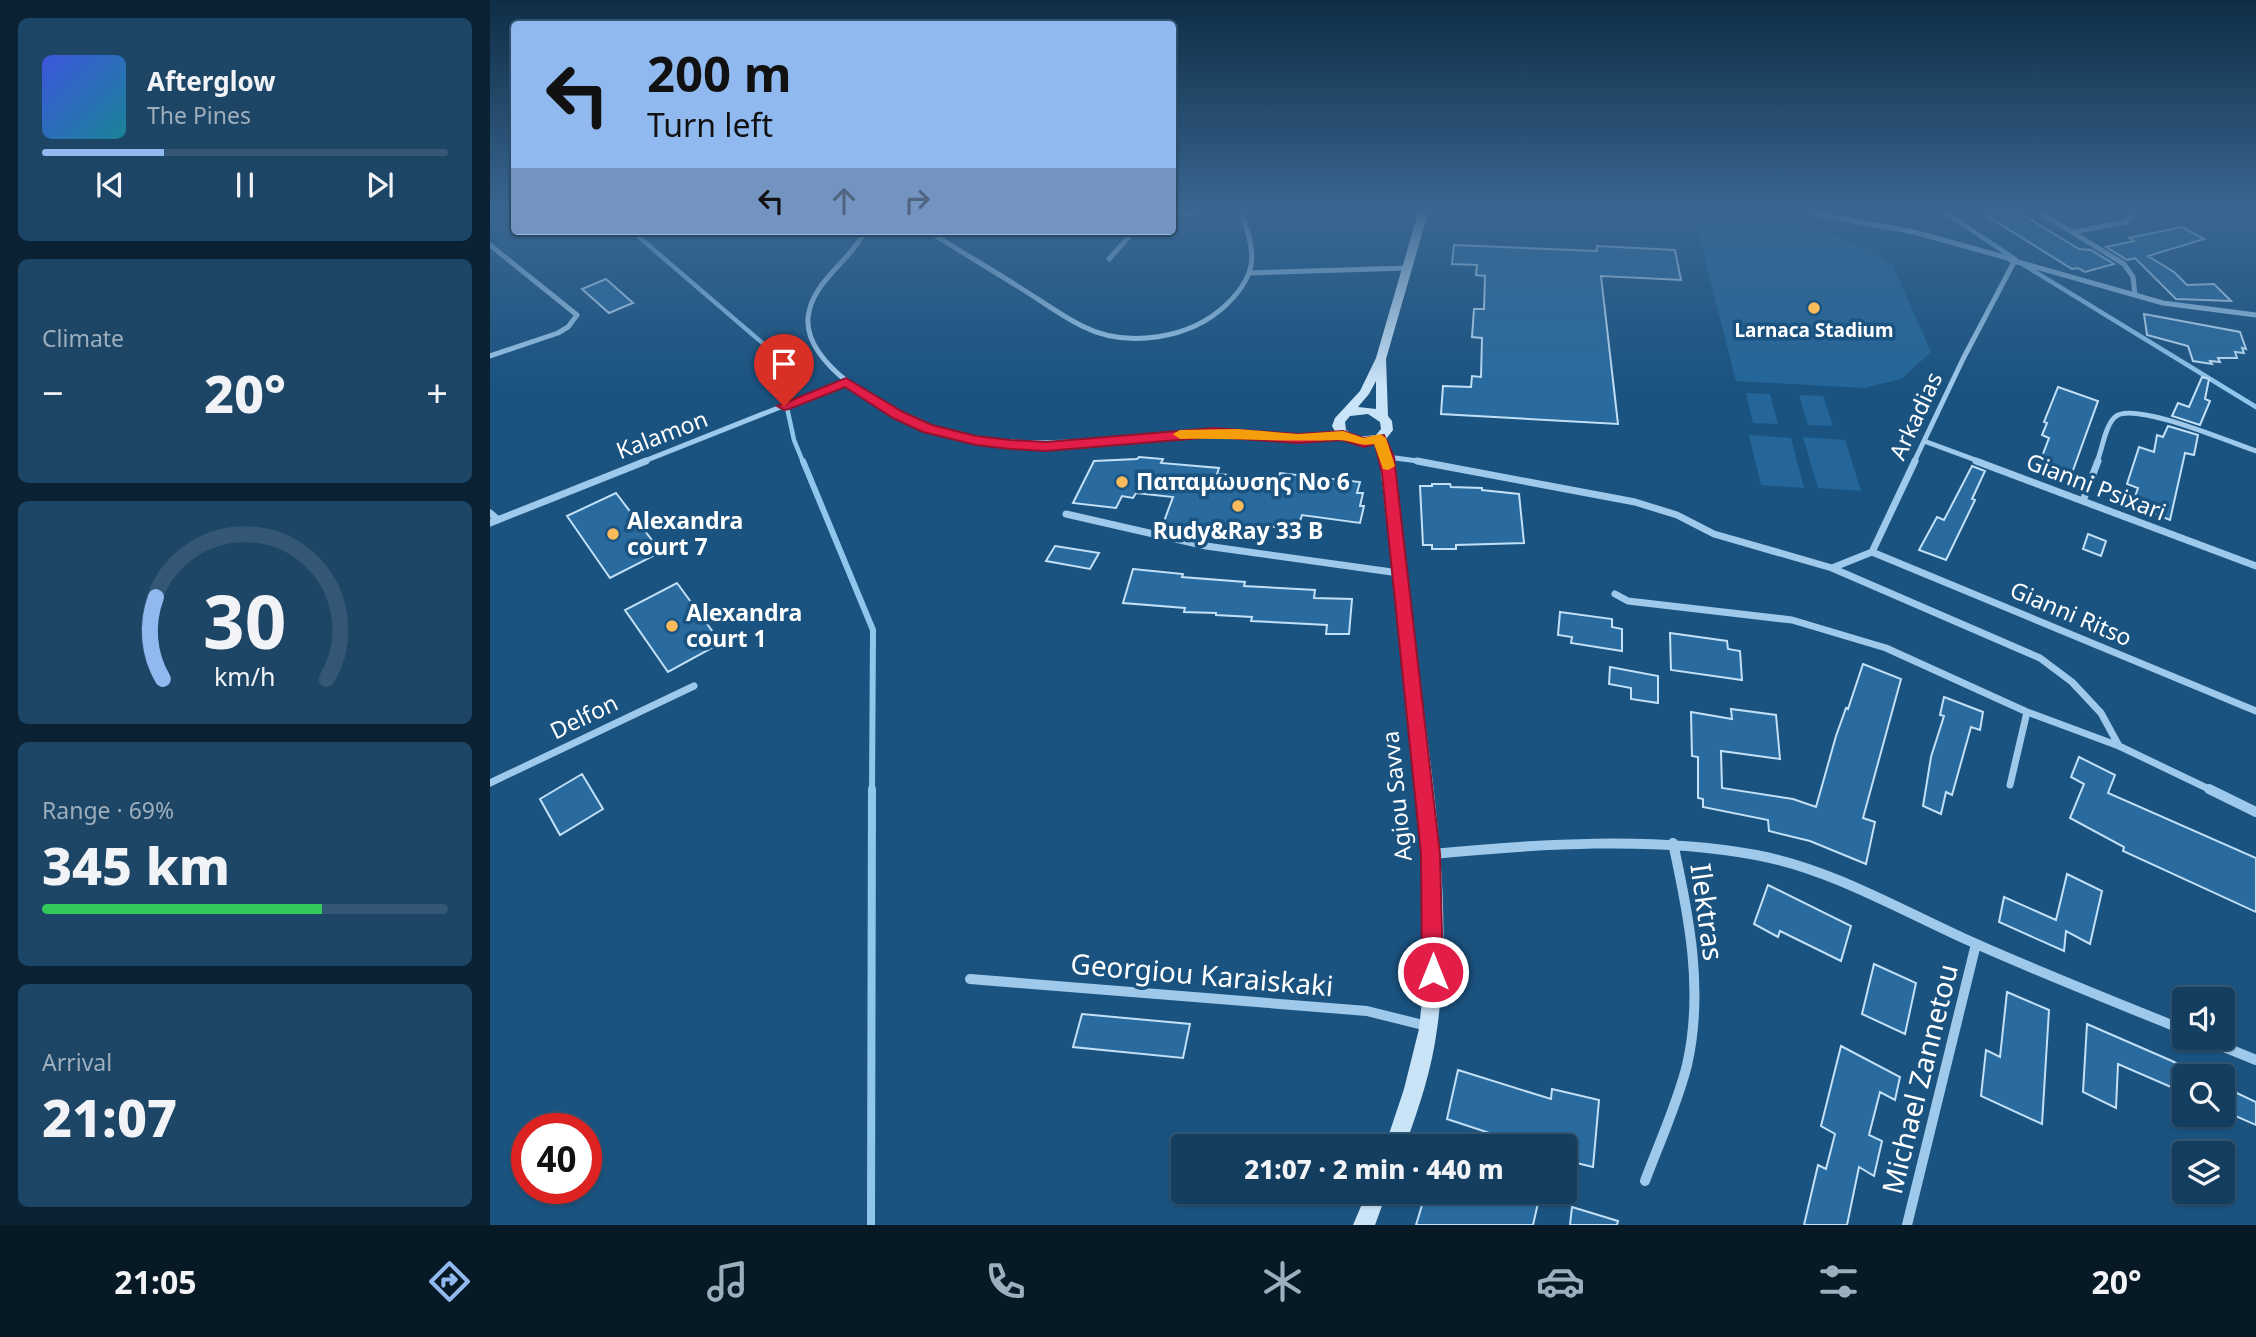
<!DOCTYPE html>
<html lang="en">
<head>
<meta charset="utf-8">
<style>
	:root { --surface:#143e60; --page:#1d4566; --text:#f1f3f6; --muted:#9daebd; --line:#335775; --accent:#90b9f0 }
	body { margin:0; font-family:"Noto Sans",sans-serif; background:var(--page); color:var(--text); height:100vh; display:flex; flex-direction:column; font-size:26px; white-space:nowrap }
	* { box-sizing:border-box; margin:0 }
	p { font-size:23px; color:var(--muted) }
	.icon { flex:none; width:38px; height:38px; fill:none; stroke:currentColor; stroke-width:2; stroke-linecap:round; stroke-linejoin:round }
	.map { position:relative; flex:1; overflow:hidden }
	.drawer { display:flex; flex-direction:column; gap:18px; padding:18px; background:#0b2235; width:490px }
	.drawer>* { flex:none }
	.guide { position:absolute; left:21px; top:21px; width:665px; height:214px; border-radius:7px; box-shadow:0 2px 5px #0004,0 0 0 2px var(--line); background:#90b9f0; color:#111; overflow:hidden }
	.tools { position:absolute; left:1682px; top:987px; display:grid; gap:14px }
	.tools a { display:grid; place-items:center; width:63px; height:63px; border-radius:7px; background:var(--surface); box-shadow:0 2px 5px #0004,0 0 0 2px var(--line); font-size:35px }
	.speed { position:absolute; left:21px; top:1113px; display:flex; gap:14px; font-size:35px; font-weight:700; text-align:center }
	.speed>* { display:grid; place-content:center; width:91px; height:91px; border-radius:50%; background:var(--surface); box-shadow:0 2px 5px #0004,0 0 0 2px var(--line); line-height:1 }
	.speed .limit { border:10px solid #d22; background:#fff; color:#111 }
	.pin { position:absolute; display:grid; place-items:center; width:60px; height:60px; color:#fff; margin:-72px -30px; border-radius:50% 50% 50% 0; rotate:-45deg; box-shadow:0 0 7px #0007 }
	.pin .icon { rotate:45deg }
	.me { position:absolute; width:77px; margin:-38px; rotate:0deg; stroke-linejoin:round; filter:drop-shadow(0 0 5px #0008) }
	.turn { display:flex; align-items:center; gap:24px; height:147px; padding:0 21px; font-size:32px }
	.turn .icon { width:91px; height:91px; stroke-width:2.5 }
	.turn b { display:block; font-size:49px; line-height:60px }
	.lanes { display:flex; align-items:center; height:66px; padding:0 21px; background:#0003; justify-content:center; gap:35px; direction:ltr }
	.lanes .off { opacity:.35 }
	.big { font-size:52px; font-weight:800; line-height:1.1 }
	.drawer .tile { flex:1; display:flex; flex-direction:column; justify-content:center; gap:10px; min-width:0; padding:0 24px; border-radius:10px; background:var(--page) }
	.drawer .dial { align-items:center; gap:0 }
	.dial svg { height:182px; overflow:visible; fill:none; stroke:var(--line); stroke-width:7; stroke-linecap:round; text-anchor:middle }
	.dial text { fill:var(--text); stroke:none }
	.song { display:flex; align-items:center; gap:21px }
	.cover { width:84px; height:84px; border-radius:10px; background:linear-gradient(135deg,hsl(230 70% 55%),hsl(190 70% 35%)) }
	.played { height:7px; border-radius:4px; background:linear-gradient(90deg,var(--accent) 30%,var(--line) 30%) }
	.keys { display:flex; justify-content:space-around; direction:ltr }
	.heat { display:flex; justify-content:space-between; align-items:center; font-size:38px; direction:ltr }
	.charge { height:10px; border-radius:5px; background:linear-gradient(90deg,#34c759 69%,var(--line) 0) }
	.trip { position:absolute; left:681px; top:1134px; width:406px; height:70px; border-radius:7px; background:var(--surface); box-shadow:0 2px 5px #0004,0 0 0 2px var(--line); font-weight:800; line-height:70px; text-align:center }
	.tabs { display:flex; height:112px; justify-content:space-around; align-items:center; background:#081926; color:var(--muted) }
	.tabs .icon { width:49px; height:49px }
	.tabs .selected { color:var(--accent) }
	.tabs b { font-size:32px; color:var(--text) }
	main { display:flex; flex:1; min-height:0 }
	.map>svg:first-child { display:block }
	.green { fill:#246699 }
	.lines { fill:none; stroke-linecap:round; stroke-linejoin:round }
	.stream-far2 { stroke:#91c6ec; stroke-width:4.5 }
	.stream-far1 { stroke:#91c6ec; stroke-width:6 }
	.stream { stroke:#91c6ec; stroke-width:8 }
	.building { fill:#296b9e; stroke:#c2e0f7; stroke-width:2 }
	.street-far2 { stroke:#9ec9ea; stroke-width:5 }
	.street-far1 { stroke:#9ec9ea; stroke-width:7 }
	.street { stroke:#9ec9ea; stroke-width:10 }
	.secondary { fill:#c9e3f7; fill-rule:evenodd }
	.street-bridge { stroke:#9ec9ea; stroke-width:5 }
	.route { fill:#e11d48; stroke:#92132f; stroke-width:2 }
	.slow { fill:#f59e0b }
	.poi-dot { fill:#fcbb5a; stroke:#1b5380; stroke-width:2.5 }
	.labels { text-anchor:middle; stroke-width:7; stroke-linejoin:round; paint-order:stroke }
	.far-poi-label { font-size:19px; font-weight:bold; fill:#fff; stroke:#1b5380 }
	.street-label { font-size:23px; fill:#fff; stroke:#1b5380 }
	.poi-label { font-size:23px; font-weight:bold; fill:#fff; stroke:#1b5380; text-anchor:start }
	.near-street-label { font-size:28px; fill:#fff; stroke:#1b5380 }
</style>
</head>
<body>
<main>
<section class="drawer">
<div class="tile">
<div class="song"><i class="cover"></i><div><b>Afterglow</b><p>The Pines</p></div></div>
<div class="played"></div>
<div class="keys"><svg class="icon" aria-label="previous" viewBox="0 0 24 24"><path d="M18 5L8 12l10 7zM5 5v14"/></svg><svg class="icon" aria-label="pause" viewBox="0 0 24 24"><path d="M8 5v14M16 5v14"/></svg><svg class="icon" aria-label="next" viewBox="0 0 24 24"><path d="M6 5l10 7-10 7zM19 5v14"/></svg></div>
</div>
<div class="tile"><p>Climate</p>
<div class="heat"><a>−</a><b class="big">20°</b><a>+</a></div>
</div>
<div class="tile dial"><svg viewBox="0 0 100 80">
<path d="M14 69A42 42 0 1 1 86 69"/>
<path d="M14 69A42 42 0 0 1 11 33" stroke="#90b9f0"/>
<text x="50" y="56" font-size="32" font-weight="700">30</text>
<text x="50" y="72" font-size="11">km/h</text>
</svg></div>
<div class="tile"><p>Range · 69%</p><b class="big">345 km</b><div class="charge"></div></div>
<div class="tile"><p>Arrival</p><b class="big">21:07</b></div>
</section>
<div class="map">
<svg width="1766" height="1225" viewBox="0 0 1766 1225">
	<rect width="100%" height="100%" fill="#1b5380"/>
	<path class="green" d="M1206,225l87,1 40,6 41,15 28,17 39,88 -30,27 -37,9 -128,-7z
		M1256,393l24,1 8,30 -25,-1z
		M1309,395l24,1 10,30 -25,-1z
		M1259,435l42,3 13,50 -43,-3z
		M1313,437l42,3 16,51 -43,-3z"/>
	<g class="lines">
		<path class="stream-far2" d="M1456,213l69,46
			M142,231l142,122 6,20
			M1534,265l232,142
			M291,380l13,60 9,22"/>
		<path class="stream-far1" d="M313,461l70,169 -1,161"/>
		<path class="stream" d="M381,1225l1,-436"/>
	</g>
	<path class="building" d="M1492,213h38l59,36 12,1 23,14 -29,8 -7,-4 -6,1z
		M1692,227l22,12 -56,17 26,16 13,13 27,-1 17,17 -55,-2 -41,-41 -8,2 -21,-13 28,-6 -5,-3z
		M964,245l143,6v-5l78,4 6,30 -80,-4 17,148 -177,-10 2,-28 28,1 1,-11 9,1 1,-39 -10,-1 2,-28h10l1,-33 -9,-1 1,-10 -25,-1z
		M116,279l27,24 -24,10 -27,-24z
		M1654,314l96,18 6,17 -4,-1 2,5 -9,-1 2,6h-19l2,4 -10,-1 2,3 -19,-3 -5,-15 -41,-11z
		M1712,377l7,2 -4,20 5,2 -10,24 -28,-9 6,-13 11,4z
		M1568,387l40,14 -26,72 -32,-11 9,-24 -7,-3 5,-12 -3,-1z
		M1678,426l30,9 -4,20 -9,-2 -15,67 -38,-15 6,-17 -11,-4 12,-37 15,5 3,-17 6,2z
		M649,457l24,2 -2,4 58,5 -2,6 61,5 2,-6 80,9 -3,11h6l-3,13h4l-4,17 -58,-8 -5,15 -44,-6 -3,14 -40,-3 2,-7 -49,-4 10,-27 -37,-4 -3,5 -11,-2 -6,12 -43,-5 21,-42 43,-2z
		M1482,466l13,5 -13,28 3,1 -29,60 -27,-10 18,-33 7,3z
		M942,484h18l1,3 31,1v2l37,4 5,49 -68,2v4h-24v-4h-9l-3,-59h12z
		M126,493l45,59 -51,26 -43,-62z
		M1598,534l18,7 -5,15 -18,-7z
		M565,546l44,7 -9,16 -44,-8z
		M643,569l50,5 -1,3 63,5 -1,4 71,4 -1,8 38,1 -3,35h-23l1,-9 -76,-4 1,-4 -36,-2v-2l-32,-1 1,-4 -62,-5z
		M187,583l44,60 -53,29 -43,-62z
		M1070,612l52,7v8l10,2v22l-51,-8 1,-6 -14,-2z
		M1180,633l57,8 1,8 12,2 2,29 -71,-10z
		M1373,664l38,15 -38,139 12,4 -9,42 -56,-23 -41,-10 -1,-11 -65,-13v-8l-5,-1v-41l-6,-1 -1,-44 41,7 -1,-10 45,6 4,44 -59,-8 1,37 71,11 23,8 20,-71 10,-28 2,1z
		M1120,667l48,9v27l-27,-4v-11l-22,-4z
		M1454,697l39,15 -3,18 -9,-3 -19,68 -6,-3 -5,22 -18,-8 8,-49 13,-41 -4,-1z
		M1589,757l36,18 -7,18 148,65v54l-133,-61 1,-4 -54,-29 14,-34 -13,-7z
		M92,774l21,35 -43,26 -20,-36z
		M1577,874l35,17 -12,53 -24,-13 -2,20 -65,-29 5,-25 52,23z
		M1278,885l83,41 -10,35 -61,-30 -2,6 -24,-13z
		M1384,964l42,19 -11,51 -43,-20z
		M1517,992l42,18 -7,114 -61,-28 5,-46 14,7z
		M592,1014l108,10 -7,34 -110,-11z
		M1597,1024l85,37 30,15h-30l-1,11 -53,-23 -2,44 -33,-16z
		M1351,1046l59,31 -5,23 -15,-8 -11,43 13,6 -8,35 -15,-9 -12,58h-43l14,-60 8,4 9,-35 -14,-8z
		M968,1070l93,29 1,-10 47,11 -6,67 -29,-7v-14h-35l-82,-27z
		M1732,1086l34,16v23l-34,-15z
		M936,1192h86l26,11 -5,22h-117z
		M1082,1207l46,14 -1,4h-47z"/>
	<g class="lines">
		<path class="street-far2" d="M1321,213l103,19 101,28
			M1551,213l83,51 9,13 2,18
			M682,214l25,-1
			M375,231c-15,31 -54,51 -57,87 -2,26 22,50 41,65 117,89 229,53 362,50 44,-1 88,6 132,3
			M438,231c30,19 61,37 91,56 21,13 41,28 63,39 45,23 109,13 145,-22 32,-31 29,-53 14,-91
			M1583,232l53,-10 6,-9
			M0,245l87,70 -9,12 -10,6 -68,23
			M619,259l25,-28
			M1542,266l131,37 93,12
			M759,273l158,-5
			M1434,441l57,21
			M897,457l39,5
			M152,462l204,-81
			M1424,462l49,-103 52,-99
			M1607,462c5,-12 8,-36 18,-45 17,-17 117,26 141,34"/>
		<path class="street-far1" d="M927,461l218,41 42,13 37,19 118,34 208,90 32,24 29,31 18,33
			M1486,461l280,105
			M1593,501l15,-40
			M0,513l8,7
			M576,514l140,32 193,27
			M0,523l156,-62
			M1382,552l384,159
			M1342,568l40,-16 43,-91
			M1125,594l13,7 164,19 94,28 141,64 92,34 94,45
			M0,783l204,-97
			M1520,785l17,-73"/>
		<path class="street" d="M1719,789l47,23
			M943,854c103,-10 222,-18 323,1 72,13 141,53 207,83 73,33 147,62 221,92
			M480,979l397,32 60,15
			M1712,1038l54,22
			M1155,1181c14,-38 32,-76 42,-116 17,-74 2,-149 -14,-222
			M1417,1225l69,-281"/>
		<path class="secondary" d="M928,213h10l-42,146 2,57 4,5 1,9 -7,9 11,48c9,70 16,140 25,210 14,109 31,222 15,332 -5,40 -18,79 -32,117h-20l19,-57 15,-60 5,-48 2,-51 -1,-51 -9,-106 -37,-316 -3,-14c-19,4 -35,1 -44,-17l3,-8 25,-27 16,-33zM886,381v28l-18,-2 11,-13zM878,414l12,8 1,7 -5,6 -20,2 -10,-7 -1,-8 5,-6z
			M877,1192h20l-12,33h-22z"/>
		<path class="street-bridge" d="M1520,260l22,6"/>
	</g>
	<linearGradient id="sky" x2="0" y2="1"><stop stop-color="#0f2e46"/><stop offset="0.55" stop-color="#396691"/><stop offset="1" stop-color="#396691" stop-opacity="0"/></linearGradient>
	<rect width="1766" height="385" fill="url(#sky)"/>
	<path class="route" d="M356,378l57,34 29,13 44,11 34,4 36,2 168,-14 84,6 45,-3 21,7 20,-3 10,22 2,17 44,380 3,118 -3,7 -7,3 -7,-3 -4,-7 -1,-118 -39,-380 -7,-30 -11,3 -22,-7 -44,3 -84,-6 -168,14 -36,-2 -34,-4 -53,-13 -30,-14 -48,-31 -56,22 -5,1 -7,-4z"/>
	<path class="slow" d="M748,429l60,5 45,-3 21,7 16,-4 6,4 9,28 -7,4 -5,-1 -9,-25c-14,3 -23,-4 -36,-4 -53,2 -105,-2 -158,-1l-7,-5 7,-4z"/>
	<g class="poi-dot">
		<circle cx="1324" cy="308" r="7"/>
		<circle cx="632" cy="482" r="7"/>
		<circle cx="748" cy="506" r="7"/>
		<circle cx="123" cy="534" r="7"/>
		<circle cx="182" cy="626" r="7"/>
	</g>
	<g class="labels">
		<g class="far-poi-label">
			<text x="1324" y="337">Larnaca Stadium</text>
		</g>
		<g class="street-label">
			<text transform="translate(1426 416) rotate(-65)" y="8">Arkadias</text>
			<text transform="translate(172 435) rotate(-21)" y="8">Kalamon</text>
			<text transform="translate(1606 487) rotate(21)" y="8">Gianni Psixari</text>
			<text transform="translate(1581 614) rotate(23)" y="8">Gianni Ritso</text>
			<text transform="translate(94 717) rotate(-26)" y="8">Delfon</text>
			<text transform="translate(907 796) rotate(-96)" y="8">Agiou Savva</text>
		</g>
		<g class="poi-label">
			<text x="646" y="490">Παπαμωυσης No 6</text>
			<text x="137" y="529">Alexandra<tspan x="137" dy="26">court 7</tspan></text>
			<text x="748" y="539" text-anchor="middle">Rudy&amp;Ray 33 B</text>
			<text x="196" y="621">Alexandra<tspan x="196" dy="26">court 1</tspan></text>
		</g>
		<g class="near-street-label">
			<text transform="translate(1217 912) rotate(82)" y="10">Ilektras</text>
			<text transform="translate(712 975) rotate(5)" y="10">Georgiou Karaiskaki</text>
			<text transform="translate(1430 1079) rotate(-76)" y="10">Michael Zannetou</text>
		</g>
	</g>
</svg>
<div class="tools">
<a><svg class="icon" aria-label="sound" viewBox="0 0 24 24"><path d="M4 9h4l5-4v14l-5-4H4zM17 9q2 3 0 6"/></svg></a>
<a><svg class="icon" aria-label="search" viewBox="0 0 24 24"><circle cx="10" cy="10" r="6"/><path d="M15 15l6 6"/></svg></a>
<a><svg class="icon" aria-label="layers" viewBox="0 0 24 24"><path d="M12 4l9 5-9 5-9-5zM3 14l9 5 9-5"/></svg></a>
</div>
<div class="speed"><div class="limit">40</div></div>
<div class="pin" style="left:294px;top:406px;background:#d93025"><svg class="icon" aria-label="arrive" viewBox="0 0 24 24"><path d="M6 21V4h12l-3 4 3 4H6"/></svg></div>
<svg class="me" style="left:943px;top:972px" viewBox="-20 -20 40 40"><circle r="17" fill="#e11d48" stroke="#fff" stroke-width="3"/><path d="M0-11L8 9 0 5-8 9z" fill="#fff"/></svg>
<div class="trip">21:07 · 2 min · 440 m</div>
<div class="guide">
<div class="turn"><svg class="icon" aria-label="left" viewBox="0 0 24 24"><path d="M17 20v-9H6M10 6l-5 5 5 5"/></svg><div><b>200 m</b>Turn left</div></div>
<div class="lanes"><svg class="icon" aria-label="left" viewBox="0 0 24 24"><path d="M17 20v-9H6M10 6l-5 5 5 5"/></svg><svg class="icon off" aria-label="ahead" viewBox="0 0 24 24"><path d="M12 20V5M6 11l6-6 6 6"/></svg><svg class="icon off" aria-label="right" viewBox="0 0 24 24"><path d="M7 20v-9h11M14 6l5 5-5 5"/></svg></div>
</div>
</div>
</main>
<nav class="tabs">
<b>21:05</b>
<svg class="icon selected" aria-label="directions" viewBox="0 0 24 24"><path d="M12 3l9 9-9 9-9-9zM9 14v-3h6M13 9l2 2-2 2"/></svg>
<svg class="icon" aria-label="music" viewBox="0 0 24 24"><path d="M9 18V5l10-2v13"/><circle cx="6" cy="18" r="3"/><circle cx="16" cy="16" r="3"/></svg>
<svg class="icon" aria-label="phone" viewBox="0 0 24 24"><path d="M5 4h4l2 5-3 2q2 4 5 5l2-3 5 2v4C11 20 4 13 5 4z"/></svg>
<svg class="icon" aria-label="climate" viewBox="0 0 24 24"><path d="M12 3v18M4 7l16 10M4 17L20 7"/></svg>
<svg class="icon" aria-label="car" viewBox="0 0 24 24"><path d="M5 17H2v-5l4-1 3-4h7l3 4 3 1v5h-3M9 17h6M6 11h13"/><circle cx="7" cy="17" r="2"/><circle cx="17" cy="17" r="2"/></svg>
<svg class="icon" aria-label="filters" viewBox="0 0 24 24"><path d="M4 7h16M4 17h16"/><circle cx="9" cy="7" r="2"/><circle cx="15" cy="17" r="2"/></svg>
<b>20°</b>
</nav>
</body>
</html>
